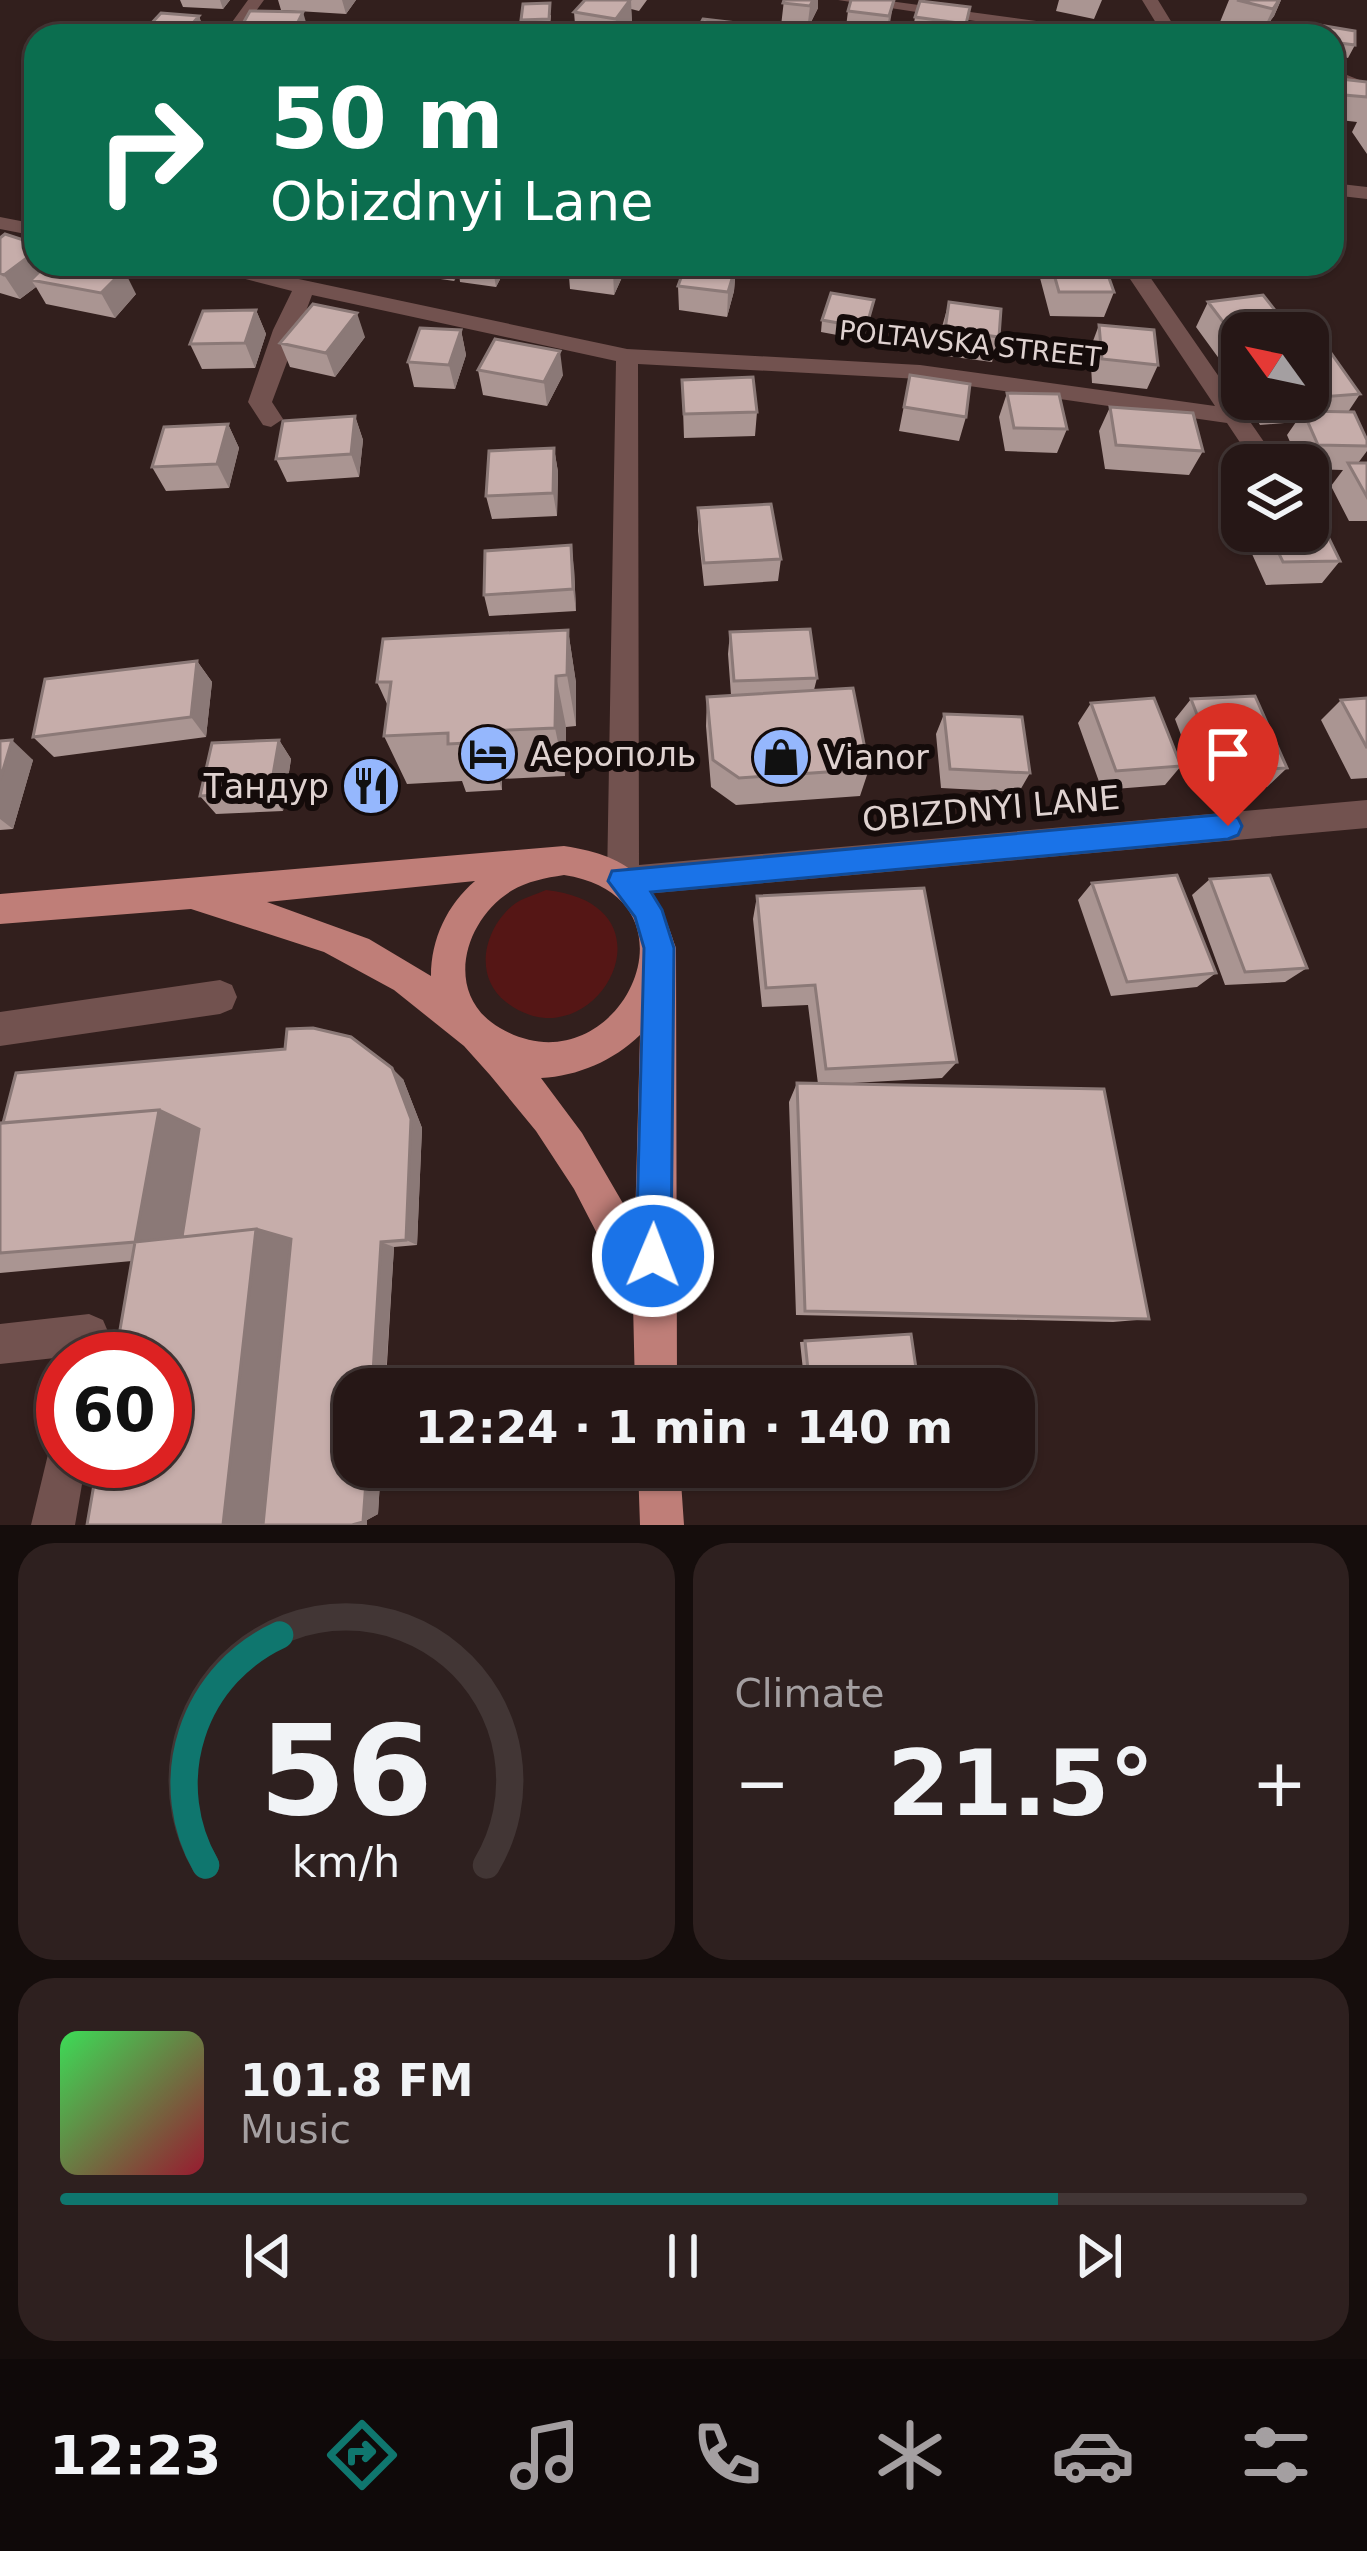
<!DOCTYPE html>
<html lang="en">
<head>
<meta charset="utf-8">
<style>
	:root { --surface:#261716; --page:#2e201f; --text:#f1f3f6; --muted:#a49fa1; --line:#423635; --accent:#0f766e }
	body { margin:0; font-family:"DejaVu Sans",sans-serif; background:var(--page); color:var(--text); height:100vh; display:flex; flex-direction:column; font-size:45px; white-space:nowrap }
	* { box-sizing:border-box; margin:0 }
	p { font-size:39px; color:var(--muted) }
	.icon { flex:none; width:66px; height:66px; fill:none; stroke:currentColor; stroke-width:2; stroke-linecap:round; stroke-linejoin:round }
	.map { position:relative; height:1525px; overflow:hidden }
	.sheet { display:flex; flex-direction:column; gap:18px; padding:18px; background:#150d0c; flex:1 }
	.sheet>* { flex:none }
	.guide { position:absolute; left:24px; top:24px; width:1320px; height:252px; border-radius:36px; box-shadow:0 3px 9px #0004,0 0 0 3px var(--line); background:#0b6e4f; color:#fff; overflow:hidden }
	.needle { width:78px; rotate:303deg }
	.tools { position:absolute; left:1221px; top:312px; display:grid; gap:24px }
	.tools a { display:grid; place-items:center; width:108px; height:108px; border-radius:24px; background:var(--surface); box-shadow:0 3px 9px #0004,0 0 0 3px var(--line); font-size:60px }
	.speed { position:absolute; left:36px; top:1332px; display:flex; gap:24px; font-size:60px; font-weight:700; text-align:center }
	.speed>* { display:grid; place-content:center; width:156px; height:156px; border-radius:50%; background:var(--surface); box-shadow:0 3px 9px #0004,0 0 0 3px var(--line); line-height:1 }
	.speed .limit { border:18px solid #d22; background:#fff; color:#111 }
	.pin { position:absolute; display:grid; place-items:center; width:102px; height:102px; color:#fff; margin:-123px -51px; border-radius:50% 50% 50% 0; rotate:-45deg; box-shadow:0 0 12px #0007 }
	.pin .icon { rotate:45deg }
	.me { position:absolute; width:132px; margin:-66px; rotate:1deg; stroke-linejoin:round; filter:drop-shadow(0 0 9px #0008) }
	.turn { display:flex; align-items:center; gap:42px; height:252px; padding:0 48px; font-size:54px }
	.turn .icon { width:156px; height:156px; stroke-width:2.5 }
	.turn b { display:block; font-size:84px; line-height:102px }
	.big { font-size:90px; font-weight:700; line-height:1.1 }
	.sheet .widget { flex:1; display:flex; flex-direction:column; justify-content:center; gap:18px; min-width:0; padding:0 42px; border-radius:36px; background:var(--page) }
	.sheet .dial { align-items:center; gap:0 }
	.dial svg { height:312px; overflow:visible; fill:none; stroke:var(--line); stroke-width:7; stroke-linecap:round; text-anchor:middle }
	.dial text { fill:var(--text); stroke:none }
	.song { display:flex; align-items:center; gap:36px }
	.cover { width:144px; height:144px; border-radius:18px; background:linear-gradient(135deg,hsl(130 70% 55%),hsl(350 70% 35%)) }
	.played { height:12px; border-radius:6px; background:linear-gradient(90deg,var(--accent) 80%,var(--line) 80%) }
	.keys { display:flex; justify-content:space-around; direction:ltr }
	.heat { display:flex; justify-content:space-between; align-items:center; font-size:66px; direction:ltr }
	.sheet .tiles { flex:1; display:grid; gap:18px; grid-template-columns:1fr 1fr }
	.widget:last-child { grid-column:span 2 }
	.trip { position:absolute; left:333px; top:1368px; width:702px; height:120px; border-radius:36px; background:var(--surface); box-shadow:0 3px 9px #0004,0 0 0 3px var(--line); font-weight:700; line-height:120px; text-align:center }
	.tabs { display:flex; height:192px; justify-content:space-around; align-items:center; background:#0f0909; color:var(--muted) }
	.tabs .icon { width:84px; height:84px }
	.tabs .current { color:var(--accent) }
	.tabs b { font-size:54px; color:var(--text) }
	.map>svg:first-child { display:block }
	.green { fill:#551615 }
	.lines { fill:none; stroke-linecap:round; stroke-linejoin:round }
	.minor { fill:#72524f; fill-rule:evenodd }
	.major { fill:#bf7e78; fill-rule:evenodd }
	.wall { fill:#aa9592 }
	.shaded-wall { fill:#8b7977 }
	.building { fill:#c6adaa; stroke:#8b7977; stroke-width:3 }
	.route { fill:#1a73e8; stroke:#114b97; stroke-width:3 }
	.labels { text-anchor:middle; stroke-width:12; stroke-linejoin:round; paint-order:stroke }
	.far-street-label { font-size:27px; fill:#dfd2d0; stroke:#140b0a }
	.poi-label { font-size:33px; fill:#dfd2d0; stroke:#140b0a; text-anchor:start }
	.street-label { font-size:33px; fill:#dfd2d0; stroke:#140b0a }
</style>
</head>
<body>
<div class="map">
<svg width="1367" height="1525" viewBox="0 0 1367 1525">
	<rect width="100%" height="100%" fill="#321f1d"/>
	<path class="green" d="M546,890c140,15 46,179 -40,112 -33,-26 -22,-72 6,-96 9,-8 23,-11 34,-16z"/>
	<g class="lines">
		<path class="minor" d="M248,0h16l-26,36h-16z
			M838,0h44l228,31 8,5h-45z
			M1142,0h16l22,36h-16z
			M1332,69l35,14v11l-35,-14z
			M1332,183l35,4v12l-35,-4z
			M0,217l36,7v12l-36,-7z
			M188,264h40l399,85 293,16 295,41 -95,-142h21l139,201h-25l-28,-42 -307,-44 -282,-15 1,501 728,-65v28l-744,68 -11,-5 -5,-10 9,-520 -304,-66 -40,107 11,17 -12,8 -8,-2 -15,-23 25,-72 19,-39z
			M220,980l12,5 5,12 -5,12 -12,5 -220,32v-34z
			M89,1314l14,6 6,14 -5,25 -40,-2 -64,7v-40z
			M63,1440v21h23l-11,64h-44l19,-79z"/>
		<path class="major" d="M564,846c71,11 91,36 112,102l1,441h-42l-2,-86 -59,-114 -38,-58 -46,-56 -26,-29 -70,-56 -70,-38 -133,-43 -191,15v-30zM564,875c149,23 52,221 -64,153 -57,-33 -37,-107 11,-137 17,-10 34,-13 53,-16zM475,881c-28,24 -44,58 -44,95l-62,-37 -102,-37zM640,1035l-5,189 -53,-91 -41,-55c37,-2 72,-17 99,-43z
			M638,1467h42l4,58h-44z"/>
	</g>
	<path class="wall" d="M180,0h50l-7,9 -40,-2z
		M278,0h78l-10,14 -65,-4z
		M585,0h62l-8,11 -8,-2 1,14 -10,13h-46l-2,-24z
		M784,0h34v8l-11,22 -26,-4z
		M894,0l-8,36 -41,-1 3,-24z
		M1059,0h43l-8,19 -38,-8z
		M1229,0h52l-7,16 -12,16 -42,-10z
		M970,7l-6,29h-52l3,-19z
		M551,15l-1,11h-28l-1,-6z
		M199,16l4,12 -7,8h-56l10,-5 -2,-4z
		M1313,24l42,21 -7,13 -16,-3v-19h-25z
		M1332,78l35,4v72l-15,-22 5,-10 -25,-3z
		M0,238l36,26 100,30 -21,24 -69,-14 -10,-17 -16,12 -20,-6z
		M392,264h116l-12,23 -36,-5 -1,-9 -5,8 -60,-9z
		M568,264h60l-14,31 -44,-6z
		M1041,264h63l10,28 -10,25 -54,-1 -10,-38 4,-14z
		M1156,264h49l-3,5 -37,6z
		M736,266l-2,25 -7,26 -48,-7 -1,-24z
		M874,300l-10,40 -43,-8 1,-12z
		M949,302l50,35 -7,25 -53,-7 3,-28z
		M1208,302l81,26 -3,5h-44v24l-22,3 -24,-33z
		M256,310l10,24 -11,34 -53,1 -12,-25z
		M1099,325l59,40 -11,24 -55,-6 -2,-34z
		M461,330l5,25 -11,34 -41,-2 -6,-25z
		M365,337l-30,40 -45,-10 -10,-24z
		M478,370l85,5 -16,31 -64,-11z
		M1242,372v22l-7,-10z
		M910,375l56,42 -7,24 -60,-10z
		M682,380l75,32 -2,24 -71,2z
		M1007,393l60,36 -10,24 -52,-2 -6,-34z
		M1360,394l-12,18 19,28v11l-9,12h9v58h-18l-18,-35 12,-16 -35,-1v-4h-8l-13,-30 9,-13 -36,3 -15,-26h63z
		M1110,407l93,44 -14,24 -84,-6 -6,-38z
		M355,416l8,24 -4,37 -72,5 -11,-23z
		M228,424l11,24 -10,40 -63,3 -14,-24z
		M554,448l4,24 -1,44 -65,3 -6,-23z
		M698,508l83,51 -3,22 -74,5 -6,-55z
		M1257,531h51l32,30 -18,22 -56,2 -18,-40z
		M574,568l2,43 -87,5 -5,-21z
		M568,630l8,53v43l-10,1 -1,49 -63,3v11l-36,2 -4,-11 -55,3 -23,-48 4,-30 -11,-24z
		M730,632l87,46 -3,12 55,79 -9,27 -124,9 -25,-18 -5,-61 1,-29 24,-2 -3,-41z
		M197,661l15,21 -6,55 -152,20 -21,-20z
		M1367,698v80l-16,1 -30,-59 20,-20z
		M1191,699l96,69 -20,19 -65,4 -27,-72z
		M1091,703l90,63 -16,19 -63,5 -24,-67z
		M944,714l86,59 -11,19 -78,-4 -5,-54z
		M279,740l12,19 -8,52 -67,3 -16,-18z
		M0,741l33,19 -20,69 -13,1z
		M1210,879l97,89 -22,14 -60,3 -33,-90z
		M1092,883l124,90 -19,14 -86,9 -33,-96z
		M757,896l200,166 -15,16 -108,6 315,235 -36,3 -317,-7 -7,-213 8,-19 21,1 -10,-79 -46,2 -9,-88z
		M403,1079l19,49 -5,117 -23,2 -16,267 -11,6v5h-280l45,-264 -132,12v-150z
		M911,1334l8,55h-114l-5,-47z"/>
	<path class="shaded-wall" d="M220,0h10l-7,9z
		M342,0h14l-10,14z
		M631,0l1,23 -10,13h-5l-1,-17z
		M813,0h5v8l-11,22 3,-24z
		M894,0l-4,23 -4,13 3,-20z
		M1279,0h2l-7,16 -12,16 11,-23z
		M303,12l7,24h-19z
		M199,16l4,12 -7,8h-7l-2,-6z
		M36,251v13h17l-22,16 5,7 -16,12 -16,-24z
		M450,264h7l2,9 -5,8z
		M492,264h16l-12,23z
		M616,264h12l-14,31 -1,-24z
		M1170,264h35l-3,5 -37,6z
		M736,266l-2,25 -7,26 1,-25z
		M124,270l12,24 -21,24 -14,-25z
		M256,310l10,24 -11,34 -10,-25z
		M357,313l8,24 -30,40 -9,-24z
		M461,330l5,25 -11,34 -6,-24z
		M560,351l3,24 -16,31 -3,-24z
		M355,416l8,24 -4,37 -8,-23z
		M228,424l11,24 -10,40 -12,-24z
		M554,448l4,24 -1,44 -4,-23z
		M571,545l3,23 2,43 -3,-22z
		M568,630l8,53v43l-9,-51z
		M197,661l15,21 -6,55 -15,-20z
		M556,676l10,51 -1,49 -10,-48z
		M487,731l15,48v11l-15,-48z
		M12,740l21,20 -20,69 -13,-10v-39z
		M279,740l12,19 -8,52 -13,-19z
		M392,1068l11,11 19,49 -5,117 -11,-5z
		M159,1110l59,28 -17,111 -66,-7z
		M256,1229l51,15 -25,281h-59z
		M381,1242l13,5 -9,142h-13z
		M367,1467h14l-3,47 -11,6v5h-15z"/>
	<path class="building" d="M585,0h45l-14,19 -42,-7z
		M784,0h29l-3,6 -27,-3z
		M851,0h43l-5,16 -41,-5z
		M1237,0h42l-6,9z
		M920,1l50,6 -4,17 -51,-7z
		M550,3l-1,16 -28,1 2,-16z
		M250,11l53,1 -12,24h-55z
		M161,13l38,3 -12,14 -39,-3z
		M703,19l51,6 -6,11h-54z
		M1313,24l42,7v14l-23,-3v-6h-20z
		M514,26h36l-1,10h-37z
		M145,30l42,4 -2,2h-45z
		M1126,32l27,4h-28z
		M1332,78l35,4v15l-34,-3z
		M5,234l31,10v7l-32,24 -4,-2v-35z
		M47,264h47l30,6 -23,23 -70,-13z
		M568,264h48l-3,7z
		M686,264l50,2 -8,26 -50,-6z
		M1051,264h53l10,28h-55z
		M831,293l43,7 -8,28 -44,-8z
		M1263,295l26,33 -56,7 -25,-33z
		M949,302l52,7 -2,28 -54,-7z
		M313,304l44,9 -31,40 -46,-10z
		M256,310l-11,33 -55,1 13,-33z
		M1099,325l55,5 4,35 -56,-6z
		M420,328l41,2 -12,35 -41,-3z
		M495,339l65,12 -16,31 -66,-12z
		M1331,353l29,41 -52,4v-44z
		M910,375l60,9 -4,33 -62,-10z
		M753,377l4,35 -73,2 -2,-34z
		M1007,393l52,1 8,35 -53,-1z
		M1110,407l83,6 10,38 -87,-6z
		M1303,411l51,1 13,28v6l-49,-1z
		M355,416l-4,38 -75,5 7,-38z
		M228,424l-11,40 -65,3 12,-40z
		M554,448l-1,45 -67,3 3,-45z
		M1348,463h19v34z
		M771,504l10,55 -77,4 -6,-55z
		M1308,520h12l20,41 -57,1 -15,-31h40z
		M571,545l2,44 -89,6 1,-44z
		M810,629l7,49 -83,3 -4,-49z
		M568,630l-1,45 -11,1 -1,52 -68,3v11l-39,2v-11l-64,3 7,-54h-14l6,-43z
		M197,661l-6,56 -158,20 12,-58z
		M853,688l16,81 -130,9 -26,-18 -6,-63z
		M1255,696l32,72 -68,4 -28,-73z
		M1154,698l27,68 -65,5 -25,-68z
		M1367,698v50l-26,-48z
		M944,714l78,3 8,56 -80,-4z
		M12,740l-12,40v-39z
		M279,740l-9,52 -70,4 12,-53z
		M1177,875l39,98 -89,9 -35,-99z
		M1270,875l37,93 -62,4 -35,-93z
		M924,888l33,174 -131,7 -11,-84 -49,3 -9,-92z
		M313,1028l38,9 41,31 19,51 -5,121 -25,2 -9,147h-18v78h13l-4,55 -11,3h-89l28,-286 -35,-10 -74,8 17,-108 -40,-19 -156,13 13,-50 269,-24 2,-20z
		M797,1083l307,6 45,230 -344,-8z
		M159,1110l-24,132 -135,11v-130z
		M256,1229l-33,296h-136l11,-64h67v-102h-50l20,-117z
		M911,1334l8,55h-109l-5,-48z"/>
	<path class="route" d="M1228,814l10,4 4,8 -4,9 -10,4 -577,53 11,18 12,38 -3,308 -5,13 -13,5 -12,-5 -5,-13 8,-308 -9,-31 -27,-36 4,-10z"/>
	<defs>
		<symbol id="hotel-disc" viewBox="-11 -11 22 22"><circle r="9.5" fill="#95b7fd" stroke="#140b0a"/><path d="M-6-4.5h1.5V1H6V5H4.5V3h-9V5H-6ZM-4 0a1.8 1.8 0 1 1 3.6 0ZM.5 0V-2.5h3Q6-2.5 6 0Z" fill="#111"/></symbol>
		<symbol id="shop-disc" viewBox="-11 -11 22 22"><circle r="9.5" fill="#95b7fd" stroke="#140b0a"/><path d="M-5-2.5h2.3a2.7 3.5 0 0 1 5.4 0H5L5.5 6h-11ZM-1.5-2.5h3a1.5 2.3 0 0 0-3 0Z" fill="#111"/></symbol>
		<symbol id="restaurant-disc" viewBox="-11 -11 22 22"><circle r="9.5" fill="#95b7fd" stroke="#140b0a"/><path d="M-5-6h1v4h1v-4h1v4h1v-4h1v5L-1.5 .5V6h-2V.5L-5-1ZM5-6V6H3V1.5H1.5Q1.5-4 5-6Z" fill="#111"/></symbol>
	</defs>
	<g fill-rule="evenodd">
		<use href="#hotel-disc" x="455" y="721" width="66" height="66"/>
		<use href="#shop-disc" x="748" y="724" width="66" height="66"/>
		<use href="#restaurant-disc" x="338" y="753" width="66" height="66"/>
	</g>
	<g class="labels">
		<g class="far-street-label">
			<text transform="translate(970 344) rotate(6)" y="9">POLTAVSKA STREET</text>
		</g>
		<g class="poi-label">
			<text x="530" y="766">Аерополь</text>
			<text x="823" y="769">Vianor</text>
			<text x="329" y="798" text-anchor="end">Тандур</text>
		</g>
		<g class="street-label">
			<text transform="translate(991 808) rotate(-5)" y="12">OBIZDNYI LANE</text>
		</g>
	</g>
</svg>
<div class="tools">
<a><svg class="needle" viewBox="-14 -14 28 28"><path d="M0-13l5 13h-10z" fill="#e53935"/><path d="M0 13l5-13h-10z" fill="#a49fa1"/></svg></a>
<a><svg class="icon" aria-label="layers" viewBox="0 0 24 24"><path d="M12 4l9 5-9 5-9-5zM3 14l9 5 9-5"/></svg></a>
</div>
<div class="speed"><div class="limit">60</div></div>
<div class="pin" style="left:1228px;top:826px;background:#d93025"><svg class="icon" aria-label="arrive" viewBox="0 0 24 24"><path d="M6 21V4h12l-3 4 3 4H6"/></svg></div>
<svg class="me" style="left:653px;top:1256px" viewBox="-20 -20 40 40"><circle r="17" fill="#1a73e8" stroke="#fff" stroke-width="3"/><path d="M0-11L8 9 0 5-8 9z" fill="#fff"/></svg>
<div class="trip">12:24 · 1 min · 140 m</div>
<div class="guide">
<div class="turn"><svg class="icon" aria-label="right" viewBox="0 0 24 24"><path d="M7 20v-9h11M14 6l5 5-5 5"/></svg><div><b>50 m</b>Obizdnyi Lane</div></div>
</div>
</div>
<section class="sheet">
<div class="tiles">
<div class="widget dial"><svg viewBox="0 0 100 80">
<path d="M14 69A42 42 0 1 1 86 69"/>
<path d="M14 69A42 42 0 0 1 33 10" stroke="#0f766e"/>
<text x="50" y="56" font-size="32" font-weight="700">56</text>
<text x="50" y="72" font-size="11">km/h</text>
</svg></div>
<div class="widget"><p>Climate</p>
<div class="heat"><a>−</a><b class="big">21.5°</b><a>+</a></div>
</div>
<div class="widget">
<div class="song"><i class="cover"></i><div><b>101.8 FM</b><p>Music</p></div></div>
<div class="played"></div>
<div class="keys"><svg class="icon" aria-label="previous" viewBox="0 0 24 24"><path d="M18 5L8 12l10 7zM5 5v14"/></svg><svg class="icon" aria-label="pause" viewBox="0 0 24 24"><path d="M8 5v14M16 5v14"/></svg><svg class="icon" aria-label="next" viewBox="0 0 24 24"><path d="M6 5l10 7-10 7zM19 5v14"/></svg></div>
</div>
</div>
</section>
<nav class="tabs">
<b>12:23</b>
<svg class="icon current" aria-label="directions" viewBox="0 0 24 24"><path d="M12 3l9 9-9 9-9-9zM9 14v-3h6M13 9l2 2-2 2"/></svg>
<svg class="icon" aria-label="music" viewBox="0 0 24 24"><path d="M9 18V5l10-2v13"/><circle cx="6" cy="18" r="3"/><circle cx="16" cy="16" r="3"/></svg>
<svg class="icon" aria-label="phone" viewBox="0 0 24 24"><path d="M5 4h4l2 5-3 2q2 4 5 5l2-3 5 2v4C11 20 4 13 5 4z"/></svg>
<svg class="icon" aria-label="climate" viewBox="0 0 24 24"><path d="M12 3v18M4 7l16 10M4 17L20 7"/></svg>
<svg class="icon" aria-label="car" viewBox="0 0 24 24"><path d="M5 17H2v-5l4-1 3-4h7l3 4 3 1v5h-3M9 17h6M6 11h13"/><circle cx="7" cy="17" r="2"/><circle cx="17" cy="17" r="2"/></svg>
<svg class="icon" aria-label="filters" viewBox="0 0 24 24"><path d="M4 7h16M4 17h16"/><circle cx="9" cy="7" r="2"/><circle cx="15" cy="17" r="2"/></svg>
</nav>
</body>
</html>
